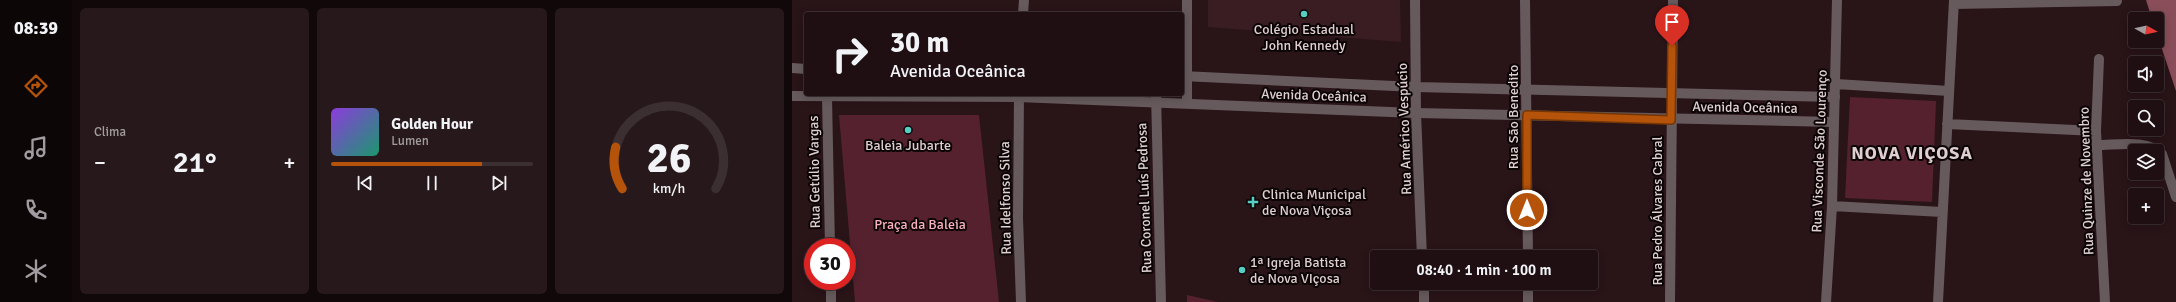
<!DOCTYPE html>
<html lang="pt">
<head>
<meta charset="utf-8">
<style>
	:root { --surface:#1f0f12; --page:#27181b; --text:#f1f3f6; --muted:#a19c9f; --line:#3c2f32; --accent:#b45309 }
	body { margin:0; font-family:Signika,sans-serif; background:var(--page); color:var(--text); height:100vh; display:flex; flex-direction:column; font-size:15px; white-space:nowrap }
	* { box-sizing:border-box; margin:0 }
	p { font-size:13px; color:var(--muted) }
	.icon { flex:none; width:22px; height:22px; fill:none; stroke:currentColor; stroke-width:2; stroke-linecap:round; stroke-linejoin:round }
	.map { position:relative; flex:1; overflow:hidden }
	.details { display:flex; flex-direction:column; gap:8px; padding:8px; background:#11080a; width:720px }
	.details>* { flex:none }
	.hud { position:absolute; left:12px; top:12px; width:380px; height:84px; border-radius:4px; box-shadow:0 2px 10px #0003,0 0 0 1px var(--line); background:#1f0f12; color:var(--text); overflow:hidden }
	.needle { width:26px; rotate:98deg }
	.fabs { position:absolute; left:1336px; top:12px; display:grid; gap:8px }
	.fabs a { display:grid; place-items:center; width:36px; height:36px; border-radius:4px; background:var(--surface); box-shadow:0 2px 10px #0003,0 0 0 1px var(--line); font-size:20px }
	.speed { position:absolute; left:12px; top:238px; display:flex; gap:8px; font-size:20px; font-weight:700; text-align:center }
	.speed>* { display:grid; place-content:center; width:52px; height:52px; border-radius:50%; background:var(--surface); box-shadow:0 2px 10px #0003,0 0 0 1px var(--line); line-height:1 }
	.speed .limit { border:6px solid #d22; background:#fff; color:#111 }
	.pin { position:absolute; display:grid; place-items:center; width:34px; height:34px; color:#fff; margin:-41px -17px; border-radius:50% 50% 50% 0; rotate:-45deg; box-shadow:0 0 4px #0007 }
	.pin .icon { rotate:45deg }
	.me { position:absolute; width:44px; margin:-22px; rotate:0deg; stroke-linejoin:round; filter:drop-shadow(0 0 3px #0008) }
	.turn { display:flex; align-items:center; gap:14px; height:84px; padding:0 20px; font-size:18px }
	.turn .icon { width:52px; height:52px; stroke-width:2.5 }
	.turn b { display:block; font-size:28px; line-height:34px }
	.big { font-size:30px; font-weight:600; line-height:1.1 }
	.details .card { flex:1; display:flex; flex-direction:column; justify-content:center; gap:6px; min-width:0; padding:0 14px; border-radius:6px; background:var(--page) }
	.details .dial { align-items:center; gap:0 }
	.dial svg { height:104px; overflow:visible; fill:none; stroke:var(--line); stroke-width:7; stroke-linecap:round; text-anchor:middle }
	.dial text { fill:var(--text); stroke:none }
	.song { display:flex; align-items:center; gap:12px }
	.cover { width:48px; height:48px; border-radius:6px; background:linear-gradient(135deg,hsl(270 70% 55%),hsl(160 70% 35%)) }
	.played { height:4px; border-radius:2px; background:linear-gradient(90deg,var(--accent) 75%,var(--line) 75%) }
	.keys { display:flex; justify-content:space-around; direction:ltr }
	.heat { display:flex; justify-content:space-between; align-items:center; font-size:22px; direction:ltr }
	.details .tiles { flex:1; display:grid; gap:8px; grid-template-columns:repeat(3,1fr) }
	.trip { position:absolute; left:578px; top:250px; width:228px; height:40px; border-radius:4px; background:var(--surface); box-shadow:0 2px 10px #0003,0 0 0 1px var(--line); font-weight:600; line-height:40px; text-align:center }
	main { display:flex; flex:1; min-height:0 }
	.tab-bar { display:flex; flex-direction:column; width:72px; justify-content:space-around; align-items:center; background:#0c0607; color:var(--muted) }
	.tab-bar .icon { width:28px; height:28px }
	.tab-bar .on { color:var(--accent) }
	.tab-bar b { font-size:18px; color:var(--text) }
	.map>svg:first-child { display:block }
	.built { fill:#391d23 }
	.green { fill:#55212e }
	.water { fill:#894e5a }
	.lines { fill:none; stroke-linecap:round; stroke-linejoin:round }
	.minor { stroke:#665a5c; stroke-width:10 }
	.tertiary { stroke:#665a5c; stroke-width:10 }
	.route-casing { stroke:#753606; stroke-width:10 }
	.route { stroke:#b45309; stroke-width:7 }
	.poi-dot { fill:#56cec3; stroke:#0b0405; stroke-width:1.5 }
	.labels { text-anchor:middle; stroke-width:4; stroke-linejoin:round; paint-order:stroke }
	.poi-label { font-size:14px; fill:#dfcfd1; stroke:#0b0405 }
	.street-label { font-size:14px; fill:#dfcfd1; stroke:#0b0405 }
	.park-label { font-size:14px; fill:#fab0bd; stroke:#0b0405 }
	.district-label { font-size:18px; font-weight:bold; letter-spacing:1px; fill:#dfcfd1; stroke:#0b0405 }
</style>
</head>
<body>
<main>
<nav class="tab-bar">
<b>08:39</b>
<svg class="icon on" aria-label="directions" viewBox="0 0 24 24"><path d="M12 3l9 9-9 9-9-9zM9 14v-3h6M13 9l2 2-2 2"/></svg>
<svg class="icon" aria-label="music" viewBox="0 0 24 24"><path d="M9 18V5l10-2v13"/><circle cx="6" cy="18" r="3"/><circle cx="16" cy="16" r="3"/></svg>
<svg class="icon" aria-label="phone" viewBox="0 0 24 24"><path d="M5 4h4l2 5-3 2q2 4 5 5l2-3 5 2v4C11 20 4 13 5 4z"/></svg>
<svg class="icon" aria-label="climate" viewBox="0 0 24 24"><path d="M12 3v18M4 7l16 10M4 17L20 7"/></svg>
</nav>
<section class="details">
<div class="tiles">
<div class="card"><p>Clima</p>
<div class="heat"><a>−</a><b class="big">21°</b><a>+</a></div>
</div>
<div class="card">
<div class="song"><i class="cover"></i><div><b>Golden Hour</b><p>Lumen</p></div></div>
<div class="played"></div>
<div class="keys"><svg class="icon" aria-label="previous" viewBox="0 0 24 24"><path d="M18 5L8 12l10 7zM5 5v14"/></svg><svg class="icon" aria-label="pause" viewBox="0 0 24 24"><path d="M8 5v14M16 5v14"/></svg><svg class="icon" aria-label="next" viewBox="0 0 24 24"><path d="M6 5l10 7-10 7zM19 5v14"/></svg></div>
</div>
<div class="card dial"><svg viewBox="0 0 100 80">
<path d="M14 69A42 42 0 1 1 86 69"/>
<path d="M14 69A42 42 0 0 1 9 37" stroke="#b45309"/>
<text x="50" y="56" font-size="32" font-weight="700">26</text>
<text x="50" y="72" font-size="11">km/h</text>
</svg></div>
</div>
</section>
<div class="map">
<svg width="1384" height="302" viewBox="0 0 1384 302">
	<rect width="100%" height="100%" fill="#291418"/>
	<path class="built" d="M416,0h192l1,42 -193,-15z"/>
	<path class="green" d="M1058,97l86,4 -4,101 -87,-4z
		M47,115h140l20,187h-144z
		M395,295l31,7h-31z"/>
	<path class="water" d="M1354,0h30v91l-19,-57v-15h-5z"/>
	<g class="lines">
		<path class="minor" d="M623,0l1,113 6,144
			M733,0l3,257
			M1162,4l163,-3
			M231,14l1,-14
			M1307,59l-3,72 9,171
			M1044,84l113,7
			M227,94l-1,124 3,84
			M364,94l5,208
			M35,97l3,150
			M395,103v-103
			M1155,124l149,7
			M1305,145c20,0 50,-6 65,9l14,43
			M1040,206l110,6
			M39,281v21
			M632,283v19
			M736,283v19
			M878,302l3,-302
			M1034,302l6,-96 5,-206
			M1146,302l16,-302"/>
		<path class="tertiary" d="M0,68l14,1
			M390,76l234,11 419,10
			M0,96l226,1 398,16 418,9"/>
	</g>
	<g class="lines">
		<defs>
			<path id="route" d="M735,210v-95l144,5 1,-74"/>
		</defs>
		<use href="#route" class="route-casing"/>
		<use href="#route" class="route"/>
	</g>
	<g class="poi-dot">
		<circle cx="512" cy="14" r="4"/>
		<circle cx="116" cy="130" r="4"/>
		<path d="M459 196h4v4h4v4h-4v4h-4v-4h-4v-4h4z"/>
		<circle cx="450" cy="270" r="4"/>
	</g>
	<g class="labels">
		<g class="poi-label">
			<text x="512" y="34">Colégio Estadual<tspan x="512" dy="16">John Kennedy</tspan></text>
			<text x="116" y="150">Baleia Jubarte</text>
			<text x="470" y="199" text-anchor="start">Clinica Municipal<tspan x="470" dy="16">de Nova Viçosa</tspan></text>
			<text x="458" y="267" text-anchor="start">1ª Igreja Batista<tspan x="458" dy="16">de Nova VIçosa</tspan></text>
		</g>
		<g class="street-label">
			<text transform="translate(522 95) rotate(2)" y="5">Avenida Oceânica</text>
			<text transform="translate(953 107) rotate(1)" y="5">Avenida Oceânica</text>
			<text transform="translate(721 117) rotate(-90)" y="5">Rua São Benedito</text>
			<text transform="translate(612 129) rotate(-92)" y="5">Rua Américo Vespúcio</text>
			<text transform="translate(1027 151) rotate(-88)" y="5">Rua Visconde São Lourenço</text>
			<text transform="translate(22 172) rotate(-91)" y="5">Rua Getúlio Vargas</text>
			<text transform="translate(1294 181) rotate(-92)" y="5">Rua Quinze de Novembro</text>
			<text transform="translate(213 198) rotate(-91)" y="5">Rua Idelfonso Silva</text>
			<text transform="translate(352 198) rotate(-92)" y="5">Rua Coronel Luís Pedrosa</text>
			<text transform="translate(865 211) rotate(-90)" y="5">Rua Pedro Álvares Cabral</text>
		</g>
		<g class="park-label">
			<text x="128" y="229">Praça da Baleia</text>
		</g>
		<g class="district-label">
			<text x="1120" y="159">NOVA VIÇOSA</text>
		</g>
	</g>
</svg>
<div class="fabs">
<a><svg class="needle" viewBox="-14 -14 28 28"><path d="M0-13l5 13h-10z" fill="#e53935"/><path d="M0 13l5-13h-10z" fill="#a19c9f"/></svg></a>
<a><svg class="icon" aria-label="sound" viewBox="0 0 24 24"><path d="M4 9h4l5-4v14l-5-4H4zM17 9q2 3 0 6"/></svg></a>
<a><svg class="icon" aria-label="search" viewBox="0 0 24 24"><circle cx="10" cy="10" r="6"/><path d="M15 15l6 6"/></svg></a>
<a><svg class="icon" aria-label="layers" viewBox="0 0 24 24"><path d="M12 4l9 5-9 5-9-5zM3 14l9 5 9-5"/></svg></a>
<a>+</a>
</div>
<div class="speed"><div class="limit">30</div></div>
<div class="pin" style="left:880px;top:46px;background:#d93025"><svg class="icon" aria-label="arrive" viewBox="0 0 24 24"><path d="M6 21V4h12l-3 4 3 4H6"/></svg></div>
<svg class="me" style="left:735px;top:210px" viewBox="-20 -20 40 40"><circle r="17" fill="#b45309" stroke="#fff" stroke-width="3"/><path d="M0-11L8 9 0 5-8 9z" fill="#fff"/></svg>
<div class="trip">08:40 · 1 min · 100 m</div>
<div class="hud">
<div class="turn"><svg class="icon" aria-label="right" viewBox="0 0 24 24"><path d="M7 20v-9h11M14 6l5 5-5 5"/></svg><div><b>30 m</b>Avenida Oceânica</div></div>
</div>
</div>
</main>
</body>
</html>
